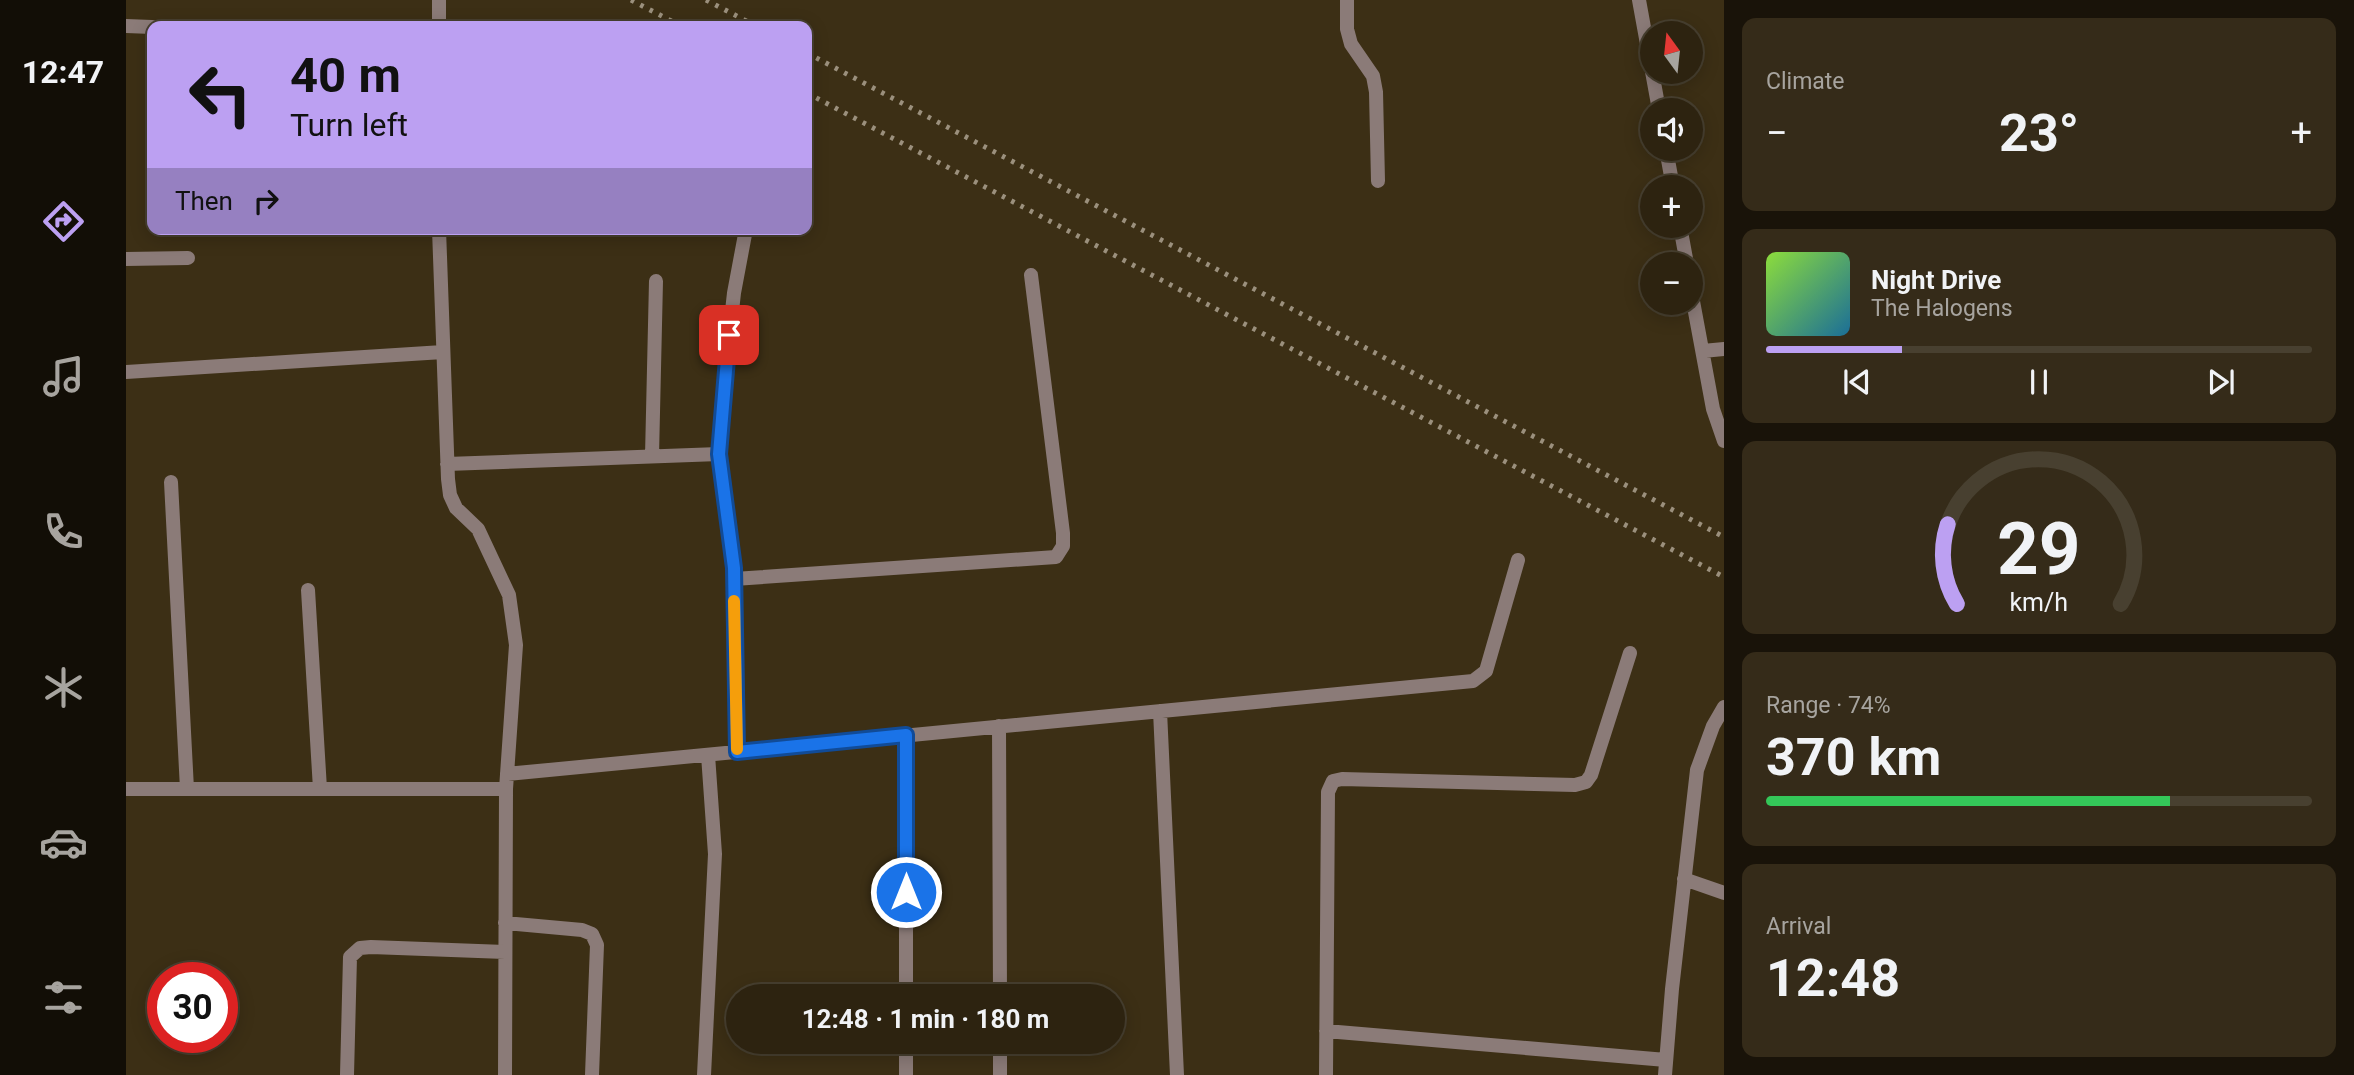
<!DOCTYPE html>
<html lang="en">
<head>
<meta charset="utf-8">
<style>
	:root { --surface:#2d2310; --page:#352b19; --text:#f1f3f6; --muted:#a7a49f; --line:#484030; --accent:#bca0f2 }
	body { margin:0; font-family:Roboto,sans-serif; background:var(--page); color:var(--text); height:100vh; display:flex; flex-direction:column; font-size:26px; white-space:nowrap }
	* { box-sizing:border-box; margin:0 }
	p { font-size:23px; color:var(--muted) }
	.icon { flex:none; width:38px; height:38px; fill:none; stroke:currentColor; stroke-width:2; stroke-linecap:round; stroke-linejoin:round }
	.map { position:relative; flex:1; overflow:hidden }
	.panel { display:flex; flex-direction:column; gap:18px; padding:18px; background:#191309; width:630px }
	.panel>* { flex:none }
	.guide { position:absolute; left:21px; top:21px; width:665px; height:214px; border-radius:14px; box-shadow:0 4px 18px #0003,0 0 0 2px var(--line); background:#bca0f2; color:#111; overflow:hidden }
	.needle { width:46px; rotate:345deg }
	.buttons { position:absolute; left:1514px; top:21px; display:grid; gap:14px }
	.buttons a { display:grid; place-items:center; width:63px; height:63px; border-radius:50%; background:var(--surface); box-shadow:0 4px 18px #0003,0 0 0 2px var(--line); font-size:35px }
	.speed { position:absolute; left:21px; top:962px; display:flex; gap:14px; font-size:35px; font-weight:700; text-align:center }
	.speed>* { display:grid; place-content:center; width:91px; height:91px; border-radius:50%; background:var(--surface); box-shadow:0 4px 18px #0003,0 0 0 2px var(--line); line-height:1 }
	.speed .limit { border:10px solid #d22; background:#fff; color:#111 }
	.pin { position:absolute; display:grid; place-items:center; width:60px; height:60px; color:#fff; margin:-30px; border-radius:14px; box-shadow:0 4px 10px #0006 }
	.me { position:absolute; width:77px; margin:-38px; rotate:0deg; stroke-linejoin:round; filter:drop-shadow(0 0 5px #0008) }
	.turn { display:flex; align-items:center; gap:24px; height:147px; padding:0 28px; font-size:32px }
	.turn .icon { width:91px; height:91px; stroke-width:2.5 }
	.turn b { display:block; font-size:49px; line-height:60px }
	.then { display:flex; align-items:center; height:66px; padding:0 28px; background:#0003; gap:14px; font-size:26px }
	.big { font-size:52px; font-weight:700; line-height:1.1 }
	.panel .widget { flex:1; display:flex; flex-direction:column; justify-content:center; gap:10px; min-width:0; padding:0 24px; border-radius:14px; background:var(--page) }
	.panel .dial { align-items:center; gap:0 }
	.dial svg { height:182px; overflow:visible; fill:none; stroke:var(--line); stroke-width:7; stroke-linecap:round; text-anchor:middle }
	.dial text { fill:var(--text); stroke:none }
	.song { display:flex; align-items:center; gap:21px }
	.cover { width:84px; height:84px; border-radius:10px; background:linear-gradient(135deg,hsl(90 70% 55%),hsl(200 70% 35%)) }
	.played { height:7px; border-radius:4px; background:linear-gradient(90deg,var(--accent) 25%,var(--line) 25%) }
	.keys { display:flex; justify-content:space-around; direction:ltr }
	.heat { display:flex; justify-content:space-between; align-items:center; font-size:38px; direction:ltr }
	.charge { height:10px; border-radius:5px; background:linear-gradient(90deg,#34c759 74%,var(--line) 0) }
	.trip { position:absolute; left:600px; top:984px; width:399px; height:70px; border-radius:35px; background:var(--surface); box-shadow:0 4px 18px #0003,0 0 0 2px var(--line); font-weight:700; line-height:70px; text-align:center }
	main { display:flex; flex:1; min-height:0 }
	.tabs { display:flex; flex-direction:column; width:126px; justify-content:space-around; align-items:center; background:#120e06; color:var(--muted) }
	.tabs .icon { width:49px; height:49px }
	.tabs .active { color:var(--accent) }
	.tabs b { font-size:32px; color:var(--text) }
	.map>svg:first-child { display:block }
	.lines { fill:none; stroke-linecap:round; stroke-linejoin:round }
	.minor { stroke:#8b7b78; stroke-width:14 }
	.rail { stroke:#9b907d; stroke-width:5; stroke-dasharray:3.5 7; stroke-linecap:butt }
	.route-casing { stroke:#114b97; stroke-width:18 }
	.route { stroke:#1a73e8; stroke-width:12 }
	.slow { stroke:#f59e0b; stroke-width:12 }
</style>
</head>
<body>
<main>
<nav class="tabs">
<b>12:47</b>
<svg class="icon active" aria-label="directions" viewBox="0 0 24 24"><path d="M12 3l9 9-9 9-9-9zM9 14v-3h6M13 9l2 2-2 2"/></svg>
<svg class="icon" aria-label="music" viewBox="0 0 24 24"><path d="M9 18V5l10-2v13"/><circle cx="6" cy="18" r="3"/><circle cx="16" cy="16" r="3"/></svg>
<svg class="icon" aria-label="phone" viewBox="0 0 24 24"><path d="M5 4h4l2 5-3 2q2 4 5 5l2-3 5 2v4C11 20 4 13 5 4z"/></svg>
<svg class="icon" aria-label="climate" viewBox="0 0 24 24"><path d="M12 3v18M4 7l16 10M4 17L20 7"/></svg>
<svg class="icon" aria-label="car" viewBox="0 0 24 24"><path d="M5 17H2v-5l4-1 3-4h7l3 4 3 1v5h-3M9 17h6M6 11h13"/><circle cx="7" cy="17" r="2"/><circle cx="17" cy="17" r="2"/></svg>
<svg class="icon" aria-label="filters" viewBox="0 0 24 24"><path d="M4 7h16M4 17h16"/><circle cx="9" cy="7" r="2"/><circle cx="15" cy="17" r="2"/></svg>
</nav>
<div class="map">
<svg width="1598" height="1075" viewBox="0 0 1598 1075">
	<rect width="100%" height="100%" fill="#3c2f15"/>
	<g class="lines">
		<path class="minor" d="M313,0v26
			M1221,0v29l4,15 22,32 3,16 2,89
			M1513,0l20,110
			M0,26l26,1
			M1540,149l7,38
			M1554,226l7,38
			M313,229l9,250 2,16 6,13 22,21 31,66 7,50 -10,144 -1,286
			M0,259l62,-1
			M1564,285l23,124 11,32
			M1577,351l21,-2
			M0,372l317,-20
			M526,456l4,-175
			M321,464l272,-10
			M45,482l16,307
			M608,579l322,-22 7,-11v-13l-32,-258
			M182,590l12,199
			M1034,711l17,364
			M873,726l1,270
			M780,735v261
			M611,752l-3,-184 -15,-114 8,-98 7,-63 12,-64
			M381,774l966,-93 13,-10 32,-111
			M0,789h380
			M1558,879l40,14
			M379,923l77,7 10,4 5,11 -5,130
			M1200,1031l340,29
			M780,1041v34
			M874,1041v34
			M221,1075l3,-118 10,-9 11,-1 134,5
			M578,1075l11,-221 -7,-99
			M1200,1075l2,-283 5,-11 9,-2 233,6 11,-3 5,-7 39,-122
			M1539,1075l7,-86 25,-219 16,-44 11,-19"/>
		<path class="rail" d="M505,0l50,26
			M580,0l50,26
			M681,53l917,484
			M681,93l917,484"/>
	</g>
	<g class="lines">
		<defs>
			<path id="route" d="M603,335l-10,119 15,114 3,184 169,-17v157"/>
		</defs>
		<use href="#route" class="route-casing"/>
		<use href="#route" class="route"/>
		<path class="slow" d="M608,601l3,148"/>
	</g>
</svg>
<div class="buttons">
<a><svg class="needle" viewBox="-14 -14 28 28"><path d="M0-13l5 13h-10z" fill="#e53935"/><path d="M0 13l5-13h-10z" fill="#a7a49f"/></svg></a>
<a><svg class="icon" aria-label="sound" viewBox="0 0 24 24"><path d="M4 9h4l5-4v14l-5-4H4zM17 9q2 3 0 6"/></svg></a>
<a>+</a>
<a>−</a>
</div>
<div class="speed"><div class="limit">30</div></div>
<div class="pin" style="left:603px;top:335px;background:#d93025"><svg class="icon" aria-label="arrive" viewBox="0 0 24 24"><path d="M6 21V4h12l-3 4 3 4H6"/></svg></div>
<svg class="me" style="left:780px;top:892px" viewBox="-20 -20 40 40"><circle r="17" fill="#1a73e8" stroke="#fff" stroke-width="3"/><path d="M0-11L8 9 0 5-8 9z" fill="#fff"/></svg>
<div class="trip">12:48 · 1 min · 180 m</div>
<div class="guide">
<div class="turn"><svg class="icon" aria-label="left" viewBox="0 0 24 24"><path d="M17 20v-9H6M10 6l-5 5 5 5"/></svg><div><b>40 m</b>Turn left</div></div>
<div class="then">Then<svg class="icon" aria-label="right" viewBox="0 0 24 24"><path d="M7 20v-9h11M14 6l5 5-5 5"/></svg></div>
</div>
</div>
<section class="panel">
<div class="widget"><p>Climate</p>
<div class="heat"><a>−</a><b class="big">23°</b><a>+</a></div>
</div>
<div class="widget">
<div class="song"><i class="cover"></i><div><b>Night Drive</b><p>The Halogens</p></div></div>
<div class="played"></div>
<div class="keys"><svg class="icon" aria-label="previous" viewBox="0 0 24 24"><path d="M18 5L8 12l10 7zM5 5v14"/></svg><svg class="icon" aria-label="pause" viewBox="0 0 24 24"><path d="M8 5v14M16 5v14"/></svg><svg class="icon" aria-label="next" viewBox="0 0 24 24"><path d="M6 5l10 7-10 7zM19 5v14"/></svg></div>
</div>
<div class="widget dial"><svg viewBox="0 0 100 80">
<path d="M14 69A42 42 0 1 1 86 69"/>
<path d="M14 69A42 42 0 0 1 10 34" stroke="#bca0f2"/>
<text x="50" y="56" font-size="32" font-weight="700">29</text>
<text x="50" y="72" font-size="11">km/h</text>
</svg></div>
<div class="widget"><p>Range · 74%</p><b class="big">370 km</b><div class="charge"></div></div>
<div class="widget"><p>Arrival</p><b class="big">12:48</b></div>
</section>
</main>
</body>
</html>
